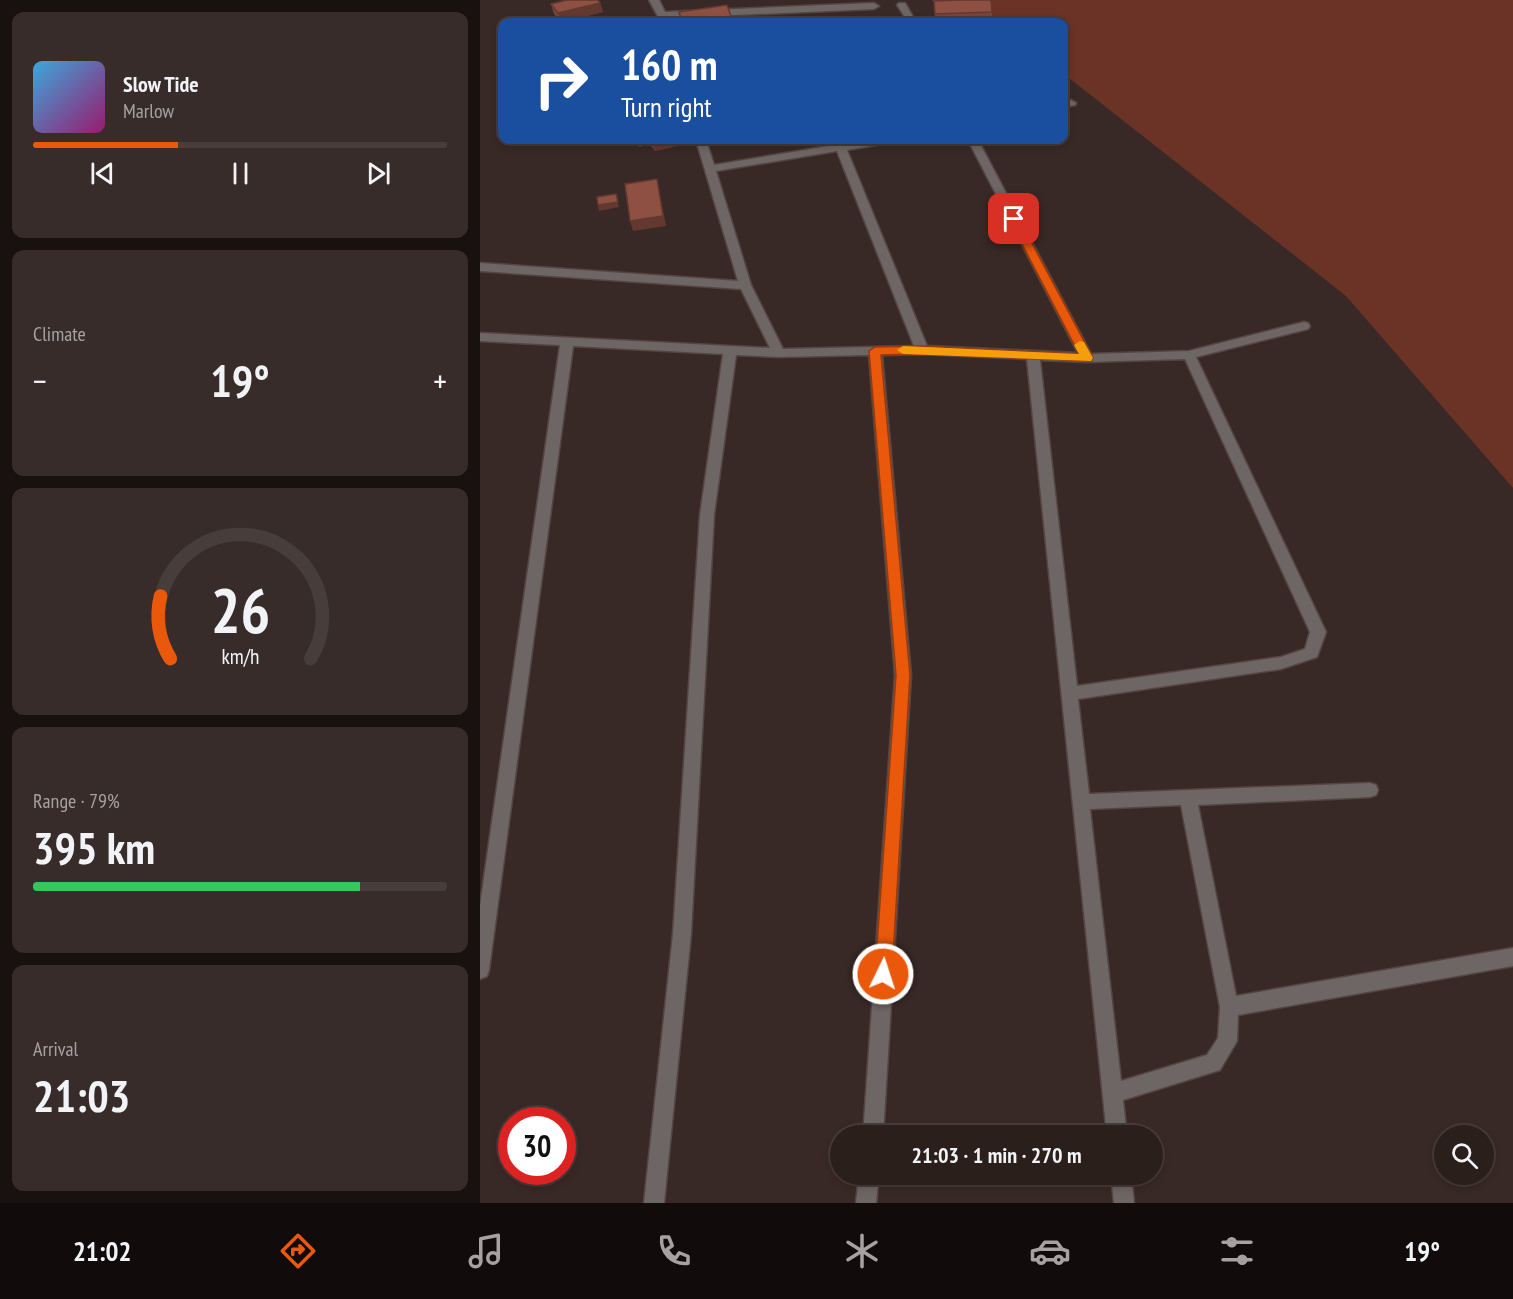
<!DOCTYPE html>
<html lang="en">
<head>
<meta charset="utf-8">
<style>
	:root { --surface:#2b1f1c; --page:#372c29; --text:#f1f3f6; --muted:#a6a2a3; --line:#473d3b; --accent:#ea580c }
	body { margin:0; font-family:"PT Sans Narrow",sans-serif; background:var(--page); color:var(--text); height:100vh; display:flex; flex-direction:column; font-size:22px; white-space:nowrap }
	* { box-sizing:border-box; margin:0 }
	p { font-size:20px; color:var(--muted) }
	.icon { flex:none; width:33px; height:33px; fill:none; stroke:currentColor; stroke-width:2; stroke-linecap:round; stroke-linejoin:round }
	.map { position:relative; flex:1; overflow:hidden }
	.side { display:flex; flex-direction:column; gap:12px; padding:12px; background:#18110f; width:480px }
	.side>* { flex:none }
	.hud { position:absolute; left:18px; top:18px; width:570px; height:126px; border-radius:12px; box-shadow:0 3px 9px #0003,0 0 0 2px var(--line); background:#1a4fa0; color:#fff; overflow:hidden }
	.tools { position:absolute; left:954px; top:1125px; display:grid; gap:12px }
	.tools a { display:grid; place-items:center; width:60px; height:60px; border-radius:50%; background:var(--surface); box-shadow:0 3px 9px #0003,0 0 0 2px var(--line); font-size:30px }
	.speed { position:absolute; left:18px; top:1107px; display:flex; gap:12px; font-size:30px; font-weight:700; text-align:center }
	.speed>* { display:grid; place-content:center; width:78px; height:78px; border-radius:50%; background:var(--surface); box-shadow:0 3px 9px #0003,0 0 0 2px var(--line); line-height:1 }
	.speed .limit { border:9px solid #d22; background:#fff; color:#111 }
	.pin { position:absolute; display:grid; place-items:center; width:51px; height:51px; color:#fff; margin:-26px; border-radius:12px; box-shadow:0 3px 9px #0006 }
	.me { position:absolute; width:66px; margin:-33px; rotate:4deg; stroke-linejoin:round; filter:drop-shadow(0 0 4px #0008) }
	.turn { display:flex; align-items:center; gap:21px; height:126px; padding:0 24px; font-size:27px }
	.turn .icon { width:78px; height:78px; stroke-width:2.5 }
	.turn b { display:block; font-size:42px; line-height:51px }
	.big { font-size:45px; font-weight:800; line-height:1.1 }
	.side .widget { flex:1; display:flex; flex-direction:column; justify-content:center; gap:9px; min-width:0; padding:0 21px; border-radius:12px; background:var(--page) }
	.side .dial { align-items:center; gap:0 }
	.dial svg { height:156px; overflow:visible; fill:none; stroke:var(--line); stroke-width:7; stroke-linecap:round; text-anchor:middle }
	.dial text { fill:var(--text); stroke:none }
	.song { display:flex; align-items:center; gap:18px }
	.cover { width:72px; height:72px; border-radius:9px; background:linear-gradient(135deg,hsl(200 70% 55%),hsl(320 70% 35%)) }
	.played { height:6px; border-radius:3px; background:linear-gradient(90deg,var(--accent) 35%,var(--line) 35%) }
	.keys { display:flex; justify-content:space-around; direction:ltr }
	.heat { display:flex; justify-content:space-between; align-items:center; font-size:33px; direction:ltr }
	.charge { height:9px; border-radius:4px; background:linear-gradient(90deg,#34c759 79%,var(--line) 0) }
	.trip { position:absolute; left:350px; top:1125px; width:333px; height:60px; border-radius:30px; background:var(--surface); box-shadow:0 3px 9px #0003,0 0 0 2px var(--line); font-weight:800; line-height:60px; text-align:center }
	.dock { display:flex; height:96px; justify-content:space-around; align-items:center; background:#110c0b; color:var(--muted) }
	.dock .icon { width:42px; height:42px }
	.dock .on { color:var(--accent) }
	.dock b { font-size:27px; color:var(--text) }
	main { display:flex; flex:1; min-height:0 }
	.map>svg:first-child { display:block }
	.green { fill:#6b3226 }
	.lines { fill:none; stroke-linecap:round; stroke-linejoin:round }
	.minor-casing { stroke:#554542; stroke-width:3 }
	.minor { fill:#6e6664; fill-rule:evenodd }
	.wall { fill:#79453a }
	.shaded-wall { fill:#63382f }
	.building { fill:#8d5043; stroke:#63382f; stroke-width:1.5 }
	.route { fill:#ea580c; stroke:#983908; stroke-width:1.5 }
	.slow { fill:#f59e0b }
</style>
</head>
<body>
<main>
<section class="side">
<div class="widget">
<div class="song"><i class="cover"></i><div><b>Slow Tide</b><p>Marlow</p></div></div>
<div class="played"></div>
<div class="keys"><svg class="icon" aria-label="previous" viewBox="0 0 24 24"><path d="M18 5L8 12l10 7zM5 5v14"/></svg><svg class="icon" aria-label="pause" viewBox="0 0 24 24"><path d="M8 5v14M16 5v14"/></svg><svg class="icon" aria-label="next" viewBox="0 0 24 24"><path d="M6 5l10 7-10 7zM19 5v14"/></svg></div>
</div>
<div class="widget"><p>Climate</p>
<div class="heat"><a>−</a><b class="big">19°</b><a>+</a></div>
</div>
<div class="widget dial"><svg viewBox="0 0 100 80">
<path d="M14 69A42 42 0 1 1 86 69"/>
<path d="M14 69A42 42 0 0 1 9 37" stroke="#ea580c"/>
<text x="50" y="56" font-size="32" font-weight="700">26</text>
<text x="50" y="72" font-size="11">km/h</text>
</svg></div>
<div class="widget"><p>Range · 79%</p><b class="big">395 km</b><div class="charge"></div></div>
<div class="widget"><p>Arrival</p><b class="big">21:03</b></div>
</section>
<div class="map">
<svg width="1033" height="1203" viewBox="0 0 1033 1203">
	<rect width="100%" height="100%" fill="#392926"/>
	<path class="green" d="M489,0h544v488l-167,-192 -282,-222v-52h-66z"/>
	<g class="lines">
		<defs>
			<path id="minor" d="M169,0h10l6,12 209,-9 5,3 -5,3 -206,9 1,4h-8z
				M419,3h6l11,19h-8l-11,-17z
				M591,100l5,3 -1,2 -11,2v-6z
				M216,140h10l8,25 121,-20 -2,-5h10l2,4 26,-4h22l-5,3 -41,7 80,196 151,7 -110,-213h10l113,214 98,-3 115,-29 4,1 2,3 -2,3 -112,28 130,275 -9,25 -36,12 -203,30 11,95 281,-11 6,2 2,5 -2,5 -6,2 -172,8 38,191 277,-48v18l-275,49 -1,26 -17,29 -97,30 4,36h-20l-80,-777 -105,-5 -40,1 29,320 -28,461h-20l32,-461 -26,-320 -90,2 -43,-2 -22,160 -23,419 -27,269h-20l29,-269 27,-419 23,-161 -150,-8 -84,624 -2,6 -7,3v-73l80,-561 -80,-4v-8l290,15 -29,-59 -261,-18v-8l258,18zM357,151l77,195 -131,3 -32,-64 -35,-114zM705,359l125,273 -5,17 -24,8 -204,29 -37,-326 47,2zM701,805l39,202 -2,31 -11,17 -86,26 -31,-272z
				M379,1174h20l-3,29h-20z
				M631,1174h20l3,29h-20z"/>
		</defs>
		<use href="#minor" class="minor-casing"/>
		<use href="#minor" class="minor"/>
	</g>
	<path class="wall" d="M452,0h24l-3,1 39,11v9l-57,1 -1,-20z
		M120,3l3,9 -40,10h-2l-7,-8 -3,-10z
		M155,140h45l1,5 -26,6 -5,-7 -11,3z"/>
	<path class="shaded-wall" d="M120,3l3,9 -42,10 -3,-9z
		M157,140h12l1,4 -11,3z
		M180,140h20l1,5 -26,6 -3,-10z
		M381,140h11l-10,2z
		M177,179l9,47 -33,5 -3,-10z
		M136,194l3,13 -20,4 -1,-6z"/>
	<path class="building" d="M87,0h31l2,3 -42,10 -7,-9z
		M480,0h31l1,12 -57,2 -1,-13z
		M247,5l6,17h-51l-3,-10z
		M177,179l6,37 -33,5 -5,-37z
		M136,194l2,8 -20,3 -1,-8z"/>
	<path class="route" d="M534,216l5,3 74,139 -2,3 -169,-7 -41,1 29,320 -18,299 -3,5 -6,3 -6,-3 -2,-5 21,-299 -27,-324 6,-4 47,-1 157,8 -70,-135z"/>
	<path class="slow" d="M600,341l4,1 9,16 -2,3 -188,-7 -6,-4 6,-4 176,8 -5,-9z"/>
</svg>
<div class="tools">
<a><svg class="icon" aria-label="search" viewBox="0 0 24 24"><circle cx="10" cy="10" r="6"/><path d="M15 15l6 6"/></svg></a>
</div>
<div class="speed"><div class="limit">30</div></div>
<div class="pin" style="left:534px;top:219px;background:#d93025"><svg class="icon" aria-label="arrive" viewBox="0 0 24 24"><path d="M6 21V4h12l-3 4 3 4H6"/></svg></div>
<svg class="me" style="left:403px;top:974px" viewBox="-20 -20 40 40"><circle r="17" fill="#ea580c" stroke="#fff" stroke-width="3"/><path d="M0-11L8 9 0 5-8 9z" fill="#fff"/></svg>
<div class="trip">21:03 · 1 min · 270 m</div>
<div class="hud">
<div class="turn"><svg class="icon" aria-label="right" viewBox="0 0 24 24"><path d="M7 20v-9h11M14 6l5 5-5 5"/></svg><div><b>160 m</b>Turn right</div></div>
</div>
</div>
</main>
<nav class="dock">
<b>21:02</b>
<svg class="icon on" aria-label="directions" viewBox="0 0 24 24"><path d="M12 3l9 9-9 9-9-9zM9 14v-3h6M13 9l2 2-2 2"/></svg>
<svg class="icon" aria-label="music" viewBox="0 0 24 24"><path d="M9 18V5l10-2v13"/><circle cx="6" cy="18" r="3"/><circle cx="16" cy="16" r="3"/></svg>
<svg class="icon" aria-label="phone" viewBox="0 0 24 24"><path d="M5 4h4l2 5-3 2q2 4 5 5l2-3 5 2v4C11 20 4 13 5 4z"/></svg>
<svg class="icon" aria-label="climate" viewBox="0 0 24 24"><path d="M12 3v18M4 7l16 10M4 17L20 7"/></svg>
<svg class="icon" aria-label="car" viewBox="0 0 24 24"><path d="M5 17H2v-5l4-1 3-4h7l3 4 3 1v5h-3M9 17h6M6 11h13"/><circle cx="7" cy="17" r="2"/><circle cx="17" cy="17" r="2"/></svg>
<svg class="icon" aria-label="filters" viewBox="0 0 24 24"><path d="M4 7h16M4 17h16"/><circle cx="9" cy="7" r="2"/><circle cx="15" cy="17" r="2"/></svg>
<b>19°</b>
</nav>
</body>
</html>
